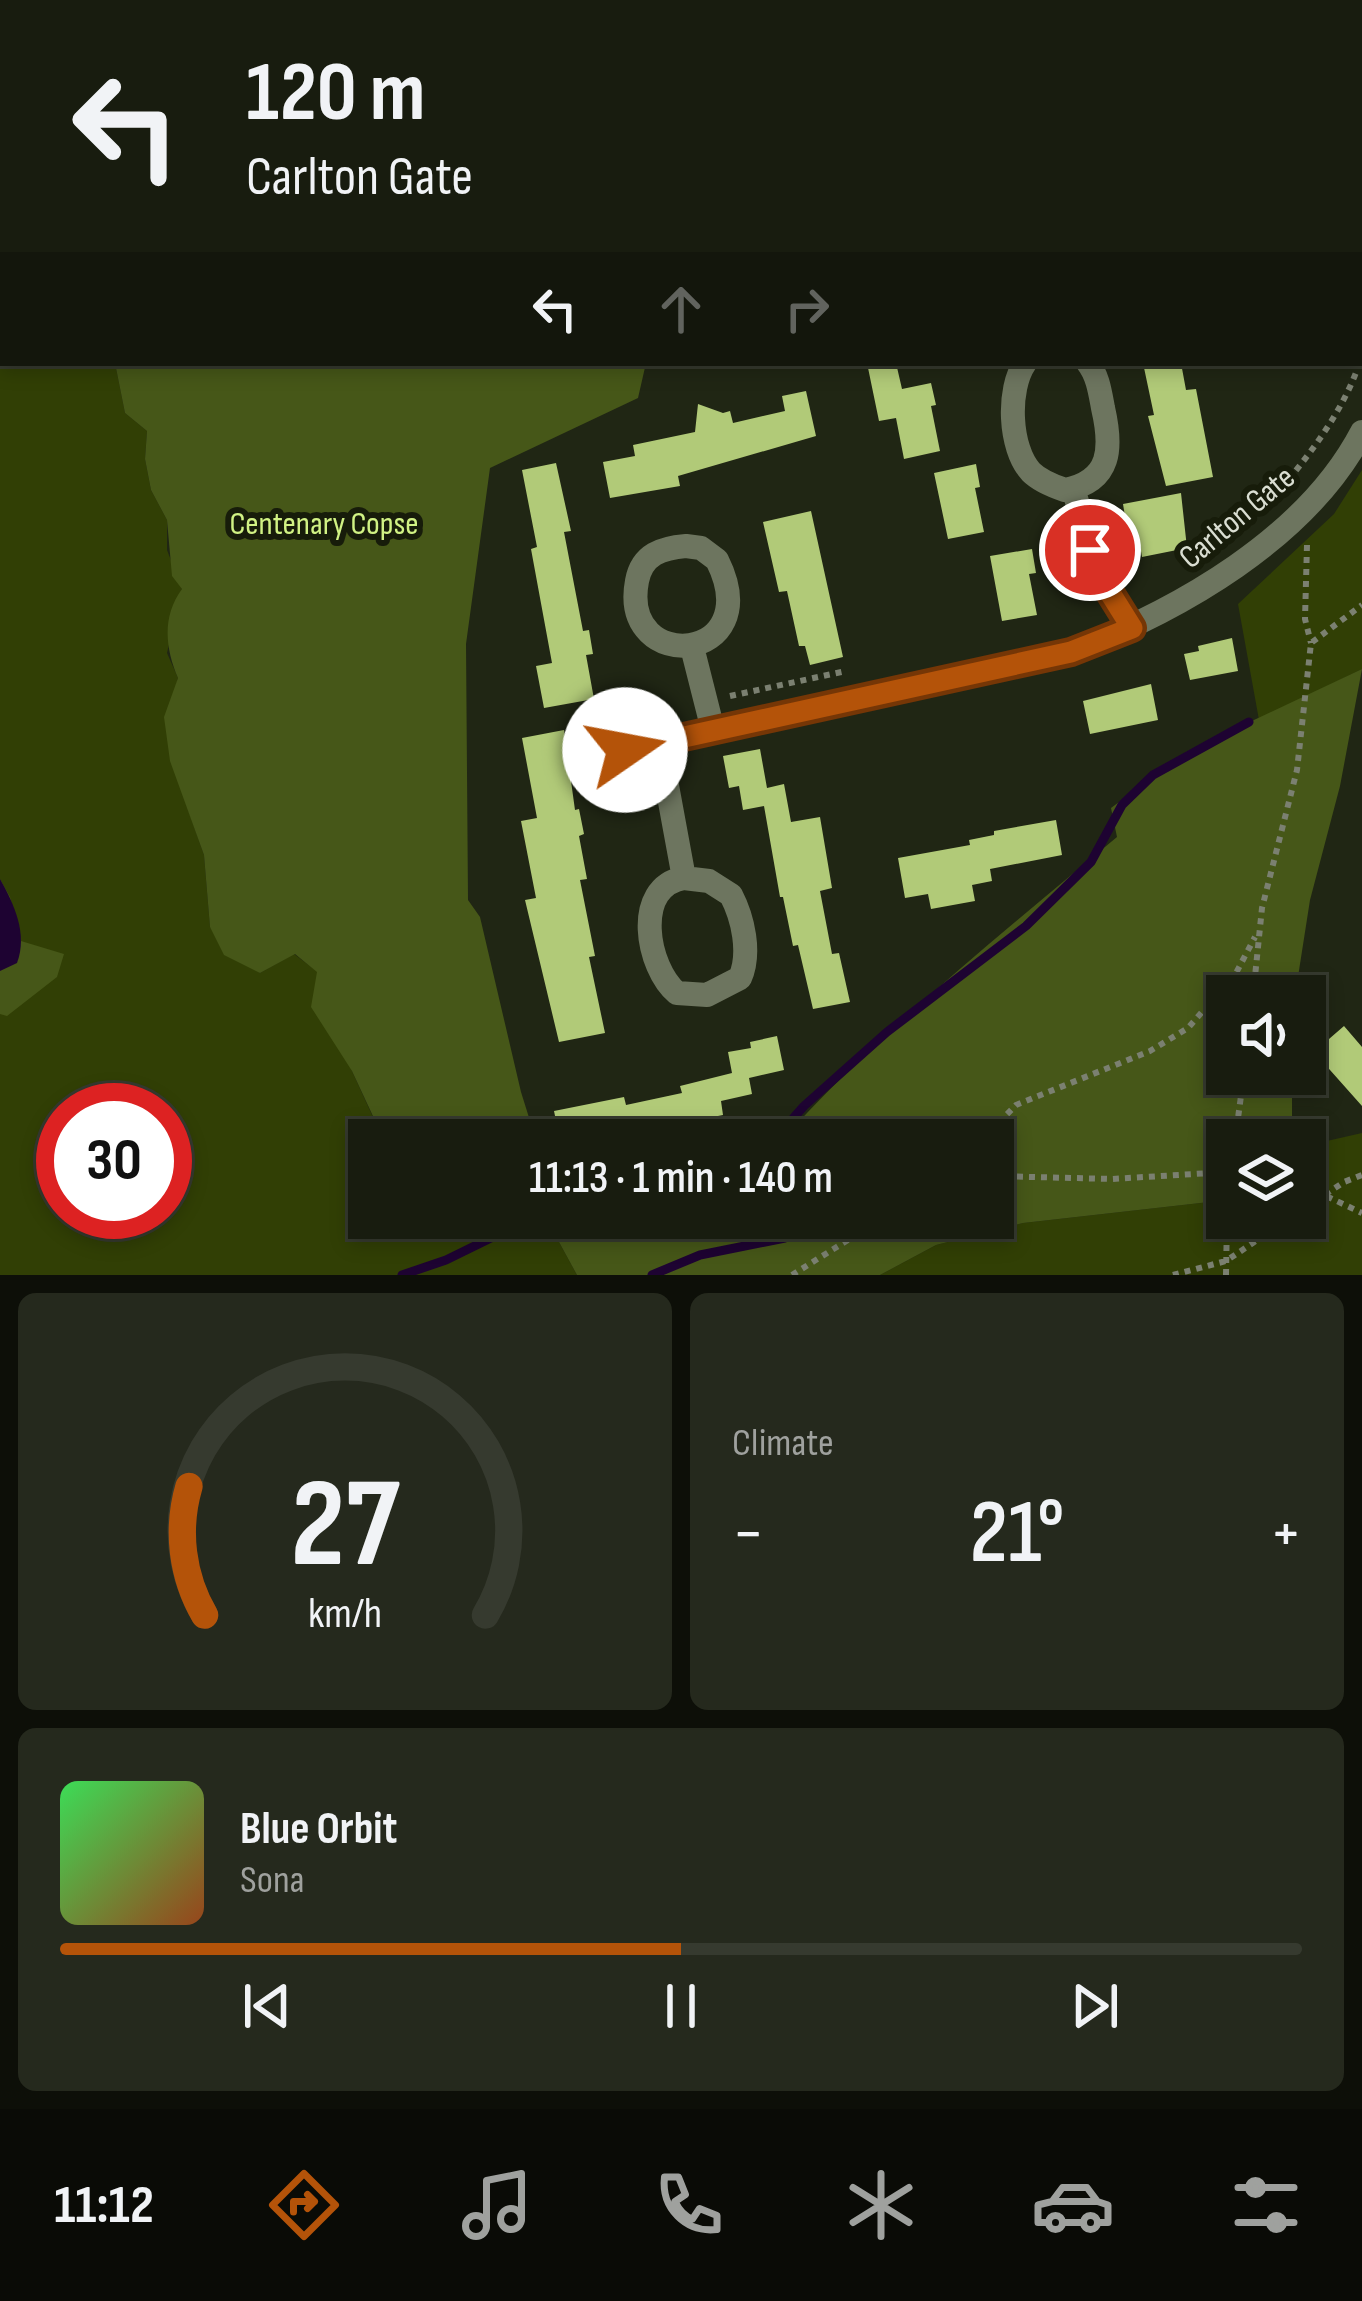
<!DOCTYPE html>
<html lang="en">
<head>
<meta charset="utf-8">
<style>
	:root { --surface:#181c0f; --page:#25291d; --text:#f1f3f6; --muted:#9fa19e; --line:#363a2f; --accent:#b45309 }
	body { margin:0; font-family:"Sofia Sans Condensed",sans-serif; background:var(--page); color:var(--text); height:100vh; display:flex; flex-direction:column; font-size:45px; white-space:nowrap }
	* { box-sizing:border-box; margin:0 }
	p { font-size:39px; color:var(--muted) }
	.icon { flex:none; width:66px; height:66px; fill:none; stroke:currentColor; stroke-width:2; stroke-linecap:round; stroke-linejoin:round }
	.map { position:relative; height:1275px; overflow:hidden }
	.drawer { display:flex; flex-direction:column; gap:18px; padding:18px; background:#0d0f08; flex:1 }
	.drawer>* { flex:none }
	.top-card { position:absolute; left:0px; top:0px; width:1362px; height:366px; box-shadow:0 6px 18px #0003,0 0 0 3px var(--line); background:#181c0f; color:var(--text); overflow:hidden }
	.buttons { position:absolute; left:1206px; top:975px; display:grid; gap:24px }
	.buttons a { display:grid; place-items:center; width:120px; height:120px; border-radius:0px; background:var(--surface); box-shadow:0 6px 18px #0003,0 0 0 3px var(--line); font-size:60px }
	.speed { position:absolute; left:36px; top:1083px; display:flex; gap:24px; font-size:60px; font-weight:700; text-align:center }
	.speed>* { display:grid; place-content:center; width:156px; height:156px; border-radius:50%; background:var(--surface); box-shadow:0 6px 18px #0003,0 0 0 3px var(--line); line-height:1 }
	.speed .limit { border:18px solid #d22; background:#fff; color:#111 }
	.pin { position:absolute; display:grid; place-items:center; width:102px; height:102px; color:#fff; margin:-51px; border:6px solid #fff; border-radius:50%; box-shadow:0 3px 12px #0007 }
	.me { position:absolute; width:132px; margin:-66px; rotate:78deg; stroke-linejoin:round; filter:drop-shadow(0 0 9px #0008) }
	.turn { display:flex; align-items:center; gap:42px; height:252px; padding:0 48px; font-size:54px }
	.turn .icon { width:156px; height:156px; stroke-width:2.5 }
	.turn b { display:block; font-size:84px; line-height:102px }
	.lanes { display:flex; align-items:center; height:114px; padding:0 48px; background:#0003; justify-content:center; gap:60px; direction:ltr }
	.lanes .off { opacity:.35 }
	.big { font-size:90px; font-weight:600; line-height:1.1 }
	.drawer .tile { flex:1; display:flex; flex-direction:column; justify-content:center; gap:18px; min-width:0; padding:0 42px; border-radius:18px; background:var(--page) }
	.drawer .dial { align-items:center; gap:0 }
	.dial svg { height:312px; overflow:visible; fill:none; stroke:var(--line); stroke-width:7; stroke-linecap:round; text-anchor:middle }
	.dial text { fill:var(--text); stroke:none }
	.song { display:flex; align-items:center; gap:36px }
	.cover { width:144px; height:144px; border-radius:18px; background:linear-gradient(135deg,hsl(130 70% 55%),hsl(20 70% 35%)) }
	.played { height:12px; border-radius:6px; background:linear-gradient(90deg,var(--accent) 50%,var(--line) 50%) }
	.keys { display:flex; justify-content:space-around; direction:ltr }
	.heat { display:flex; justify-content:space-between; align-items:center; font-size:66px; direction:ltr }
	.drawer .tiles { flex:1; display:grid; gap:18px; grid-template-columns:1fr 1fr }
	.tile:last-child { grid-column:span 2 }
	.trip { position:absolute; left:348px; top:1119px; width:666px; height:120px; border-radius:0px; background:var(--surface); box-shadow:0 6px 18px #0003,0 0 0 3px var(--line); font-weight:600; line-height:120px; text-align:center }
	.tab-bar { display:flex; height:192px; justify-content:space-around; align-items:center; background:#0a0b06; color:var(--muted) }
	.tab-bar .icon { width:84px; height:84px }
	.tab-bar .on { color:var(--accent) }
	.tab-bar b { font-size:54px; color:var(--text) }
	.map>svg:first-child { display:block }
	.green { fill:#313f05; fill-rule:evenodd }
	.forest { fill:#465718 }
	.water { fill:#1e0332 }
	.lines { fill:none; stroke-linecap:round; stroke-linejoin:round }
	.stream { stroke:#1e0332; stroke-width:9 }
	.building { fill:#b1ca78 }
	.path { stroke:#7b8071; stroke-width:6; stroke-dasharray:6 6; stroke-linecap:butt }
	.lane { stroke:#6d755f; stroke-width:12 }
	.street { stroke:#6d755f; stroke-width:24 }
	.route-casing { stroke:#753606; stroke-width:30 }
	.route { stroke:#b45309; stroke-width:21 }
	.labels { text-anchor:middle; stroke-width:12; stroke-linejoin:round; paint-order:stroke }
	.street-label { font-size:33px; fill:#daded2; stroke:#171c0a }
	.park-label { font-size:33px; fill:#d1f284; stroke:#171c0a }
</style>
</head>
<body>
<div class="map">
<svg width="1362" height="1275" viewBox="0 0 1362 1275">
	<rect width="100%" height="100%" fill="#202614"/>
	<path class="green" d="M0,19l3,344h112l10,50 22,18 -2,28 6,31 16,30v30l15,39 -15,64 11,25 -4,16 9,101 21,60 6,72 50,46 34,-19 24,18 34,99 25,55 21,-10 10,5 9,19h-48v78h183l7,24 18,33h-577zM63,1110h102v102h-102z
		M1362,470v199l-103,51 -21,-116 96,-90z
		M1362,1133v142h-482l56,-30 87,-22 204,-23v18h78v-72z"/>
	<path class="forest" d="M0,0h314l2,3h-313v18z
		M1178,0h184v270l-3,-267z
		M115,363h531l-8,35 -148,70 -24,176 2,256 12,17 41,175 15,48h-119l-9,-19 -10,-5 -20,11 -26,-56 -41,-64 6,-35 -22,-18 -35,19 -36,-18 -14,-28 -6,-72 -34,-94 -6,-44 14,-39c-13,-30 -16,-62 4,-89l-10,-13 -5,-56 -16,-30 -6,-31 2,-28 -22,-18z
		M1362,669l-22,117 -30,114 -15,96h-68v78h65v66h-65v60l-204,23 -87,22 -56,30h-303l-18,-33 -7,-24h441v-78h-211c101,-112 219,-206 335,-303l-6,-29 75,-56z
		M0,879l10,18 11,44 43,13 -7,23 -50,39 -7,-2z"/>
	<path class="water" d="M0,879c14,25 28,55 17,84l-17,8z"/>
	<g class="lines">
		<path class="stream" d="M774,1140l30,-34 83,-74 139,-106 65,-64 31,-57 31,-30 96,-53
			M402,1275l44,-15 51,-25 23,-17
			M652,1275l48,-20 85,-17"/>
	</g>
	<path class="building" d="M867,363h29l6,26 29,-6 5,22 -5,1 9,45 -36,8 -8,-41 -17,3z
		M1143,363h38l5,27 10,-1 17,88 -47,9 -18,-70 6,-1z
		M806,391l10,45 -138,40 2,10 -70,12 -7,-36 32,-6 -2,-11 62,-13 3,-28 25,9 7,-2 3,12 52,-12 -3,-15z
		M556,463l15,68 -7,1 19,99 6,-1 4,24 -7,1 8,44 -50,9 -8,-42 16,-3 -21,-114 6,-2 -15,-77z
		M976,464l4,23 -5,1 9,44 -36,7 -14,-66z
		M1181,493l6,55 -45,9 -4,-23 -10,1 -5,-31z
		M811,511l32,146 -33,8 -5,-19h-6l-12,-55 -8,1 -16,-70z
		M1032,549l4,24 -7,1 8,41 -35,6 -12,-65z
		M1232,638l6,33 -48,9 -6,-26 15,-3 -1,-5z
		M1151,684l7,36 -68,14 -7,-33z
		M564,730l11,80 4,-1 5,25 -5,2 8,43 -7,1 15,76 -6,1 16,76 -46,9 -34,-142 11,-2 -15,-77 16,-3 -15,-80z
		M760,749l7,39 17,-4 7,38 29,-5 12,71 -12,3 12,63 7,-1 11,49 -37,7 -15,-64 -5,1 -10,-49h-3l-16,-91 -21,4 -4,-24 -10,2 -6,-32z
		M1056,820l6,35 -72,14 2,12 -20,4 3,16 -44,8 -3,-15 -23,4 -7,-40 72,-13 -1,-5 25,-5v-4z
		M1344,1026l18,21v59l-48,-54z
		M777,1036l7,34 -35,8 3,16 -31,7 2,14 -127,25h-36l-6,-29 70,-14 2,8 56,-12 -2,-7 52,-13 -4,-21 23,-4 -1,-6z"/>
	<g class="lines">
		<path class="path" d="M306,0l2,3
			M1102,0l1,3
			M1239,0l2,3
			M1359,154l3,3
			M1359,340l3,2
			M1273,498c36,-42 73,-89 89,-143
			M1307,545l-2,74 6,24
			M730,696l116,-25
			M1253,996l9,-88 35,-138 14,-127 51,-38
			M982,1140l34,-35 134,-54 38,-23 48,-55 19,-36
			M1235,1140l9,-66
			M993,1176l119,3 115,-7
			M1305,1186l57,27
			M1305,1208l39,-26 18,-7
			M792,1275l91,-57
			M1173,1275l53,-14 64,-43
			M1226,1275l1,-57"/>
		<path class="lane" d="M512,0l2,3
			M759,3l11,-3"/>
		<path class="street" d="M1138,0l1,3
			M1359,296l3,3
			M1025,363c-18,26 -16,85 6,109 9,9 22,14 34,18 47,-9 47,-43 38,-82 -3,-16 -5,-32 -15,-45
			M1073,489l29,91 30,48
			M686,546l15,2 16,12c52,104 -98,116 -80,21 5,-27 25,-33 49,-35z
			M692,647l21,83
			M659,742l25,136
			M625,750l446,-98c108,-42 235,-113 291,-220
			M684,878l25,3 22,14c12,23 20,58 9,83l-33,17 -30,-2c-30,-25 -45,-106 7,-115z"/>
	</g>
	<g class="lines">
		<defs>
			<path id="route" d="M625,750l446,-98 61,-24 -30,-48 -12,-30"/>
		</defs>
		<use href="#route" class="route-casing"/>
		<use href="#route" class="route"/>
	</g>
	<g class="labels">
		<g class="street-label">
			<text transform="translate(1236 516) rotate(-40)" y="12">Carlton Gate</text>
		</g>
		<g class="park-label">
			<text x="324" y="534">Centenary Copse</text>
		</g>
	</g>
</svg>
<div class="buttons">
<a><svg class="icon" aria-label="sound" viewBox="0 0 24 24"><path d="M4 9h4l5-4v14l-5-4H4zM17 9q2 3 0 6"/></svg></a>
<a><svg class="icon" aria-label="layers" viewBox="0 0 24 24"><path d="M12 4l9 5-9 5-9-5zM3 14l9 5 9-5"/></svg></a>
</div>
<div class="speed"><div class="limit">30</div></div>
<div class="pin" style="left:1090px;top:550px;background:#d93025"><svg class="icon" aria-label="arrive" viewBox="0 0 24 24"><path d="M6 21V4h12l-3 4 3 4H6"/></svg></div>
<svg class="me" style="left:625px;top:750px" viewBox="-20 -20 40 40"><circle r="19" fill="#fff"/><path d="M0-13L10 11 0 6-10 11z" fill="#b45309"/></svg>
<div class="trip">11:13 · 1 min · 140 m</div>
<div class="top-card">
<div class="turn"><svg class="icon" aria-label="left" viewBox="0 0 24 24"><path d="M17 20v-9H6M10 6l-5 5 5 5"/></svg><div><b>120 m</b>Carlton Gate</div></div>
<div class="lanes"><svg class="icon" aria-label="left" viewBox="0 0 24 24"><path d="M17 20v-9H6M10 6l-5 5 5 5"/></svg><svg class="icon off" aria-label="ahead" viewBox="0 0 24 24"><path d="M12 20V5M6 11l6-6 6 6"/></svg><svg class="icon off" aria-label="right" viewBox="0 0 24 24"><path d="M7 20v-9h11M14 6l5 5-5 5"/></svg></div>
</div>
</div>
<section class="drawer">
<div class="tiles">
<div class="tile dial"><svg viewBox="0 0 100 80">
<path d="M14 69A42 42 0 1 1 86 69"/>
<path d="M14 69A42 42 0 0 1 10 36" stroke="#b45309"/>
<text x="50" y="56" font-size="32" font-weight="700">27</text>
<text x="50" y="72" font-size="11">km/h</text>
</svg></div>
<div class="tile"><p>Climate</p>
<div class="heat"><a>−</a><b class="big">21°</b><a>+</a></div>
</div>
<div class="tile">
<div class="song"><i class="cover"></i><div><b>Blue Orbit</b><p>Sona</p></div></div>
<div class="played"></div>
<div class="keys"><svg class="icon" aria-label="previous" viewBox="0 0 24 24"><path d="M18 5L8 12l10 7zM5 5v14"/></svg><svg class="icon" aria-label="pause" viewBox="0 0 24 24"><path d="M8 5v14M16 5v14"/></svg><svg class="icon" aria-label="next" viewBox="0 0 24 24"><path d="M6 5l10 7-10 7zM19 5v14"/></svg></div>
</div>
</div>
</section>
<nav class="tab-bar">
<b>11:12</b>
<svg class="icon on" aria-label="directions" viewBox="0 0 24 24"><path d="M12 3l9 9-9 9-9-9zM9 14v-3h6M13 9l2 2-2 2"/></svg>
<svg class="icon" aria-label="music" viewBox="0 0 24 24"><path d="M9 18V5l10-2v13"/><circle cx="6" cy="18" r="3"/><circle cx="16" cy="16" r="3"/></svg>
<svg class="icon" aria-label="phone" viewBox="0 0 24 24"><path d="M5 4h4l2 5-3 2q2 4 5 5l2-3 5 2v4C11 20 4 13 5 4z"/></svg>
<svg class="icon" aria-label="climate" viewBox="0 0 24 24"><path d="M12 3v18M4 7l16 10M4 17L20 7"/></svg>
<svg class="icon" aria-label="car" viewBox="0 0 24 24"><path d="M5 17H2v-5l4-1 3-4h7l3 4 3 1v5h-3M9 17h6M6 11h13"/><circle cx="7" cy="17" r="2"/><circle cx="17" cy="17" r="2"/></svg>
<svg class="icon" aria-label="filters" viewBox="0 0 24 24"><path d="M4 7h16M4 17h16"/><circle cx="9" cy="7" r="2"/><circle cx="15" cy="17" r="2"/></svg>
</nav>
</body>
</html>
